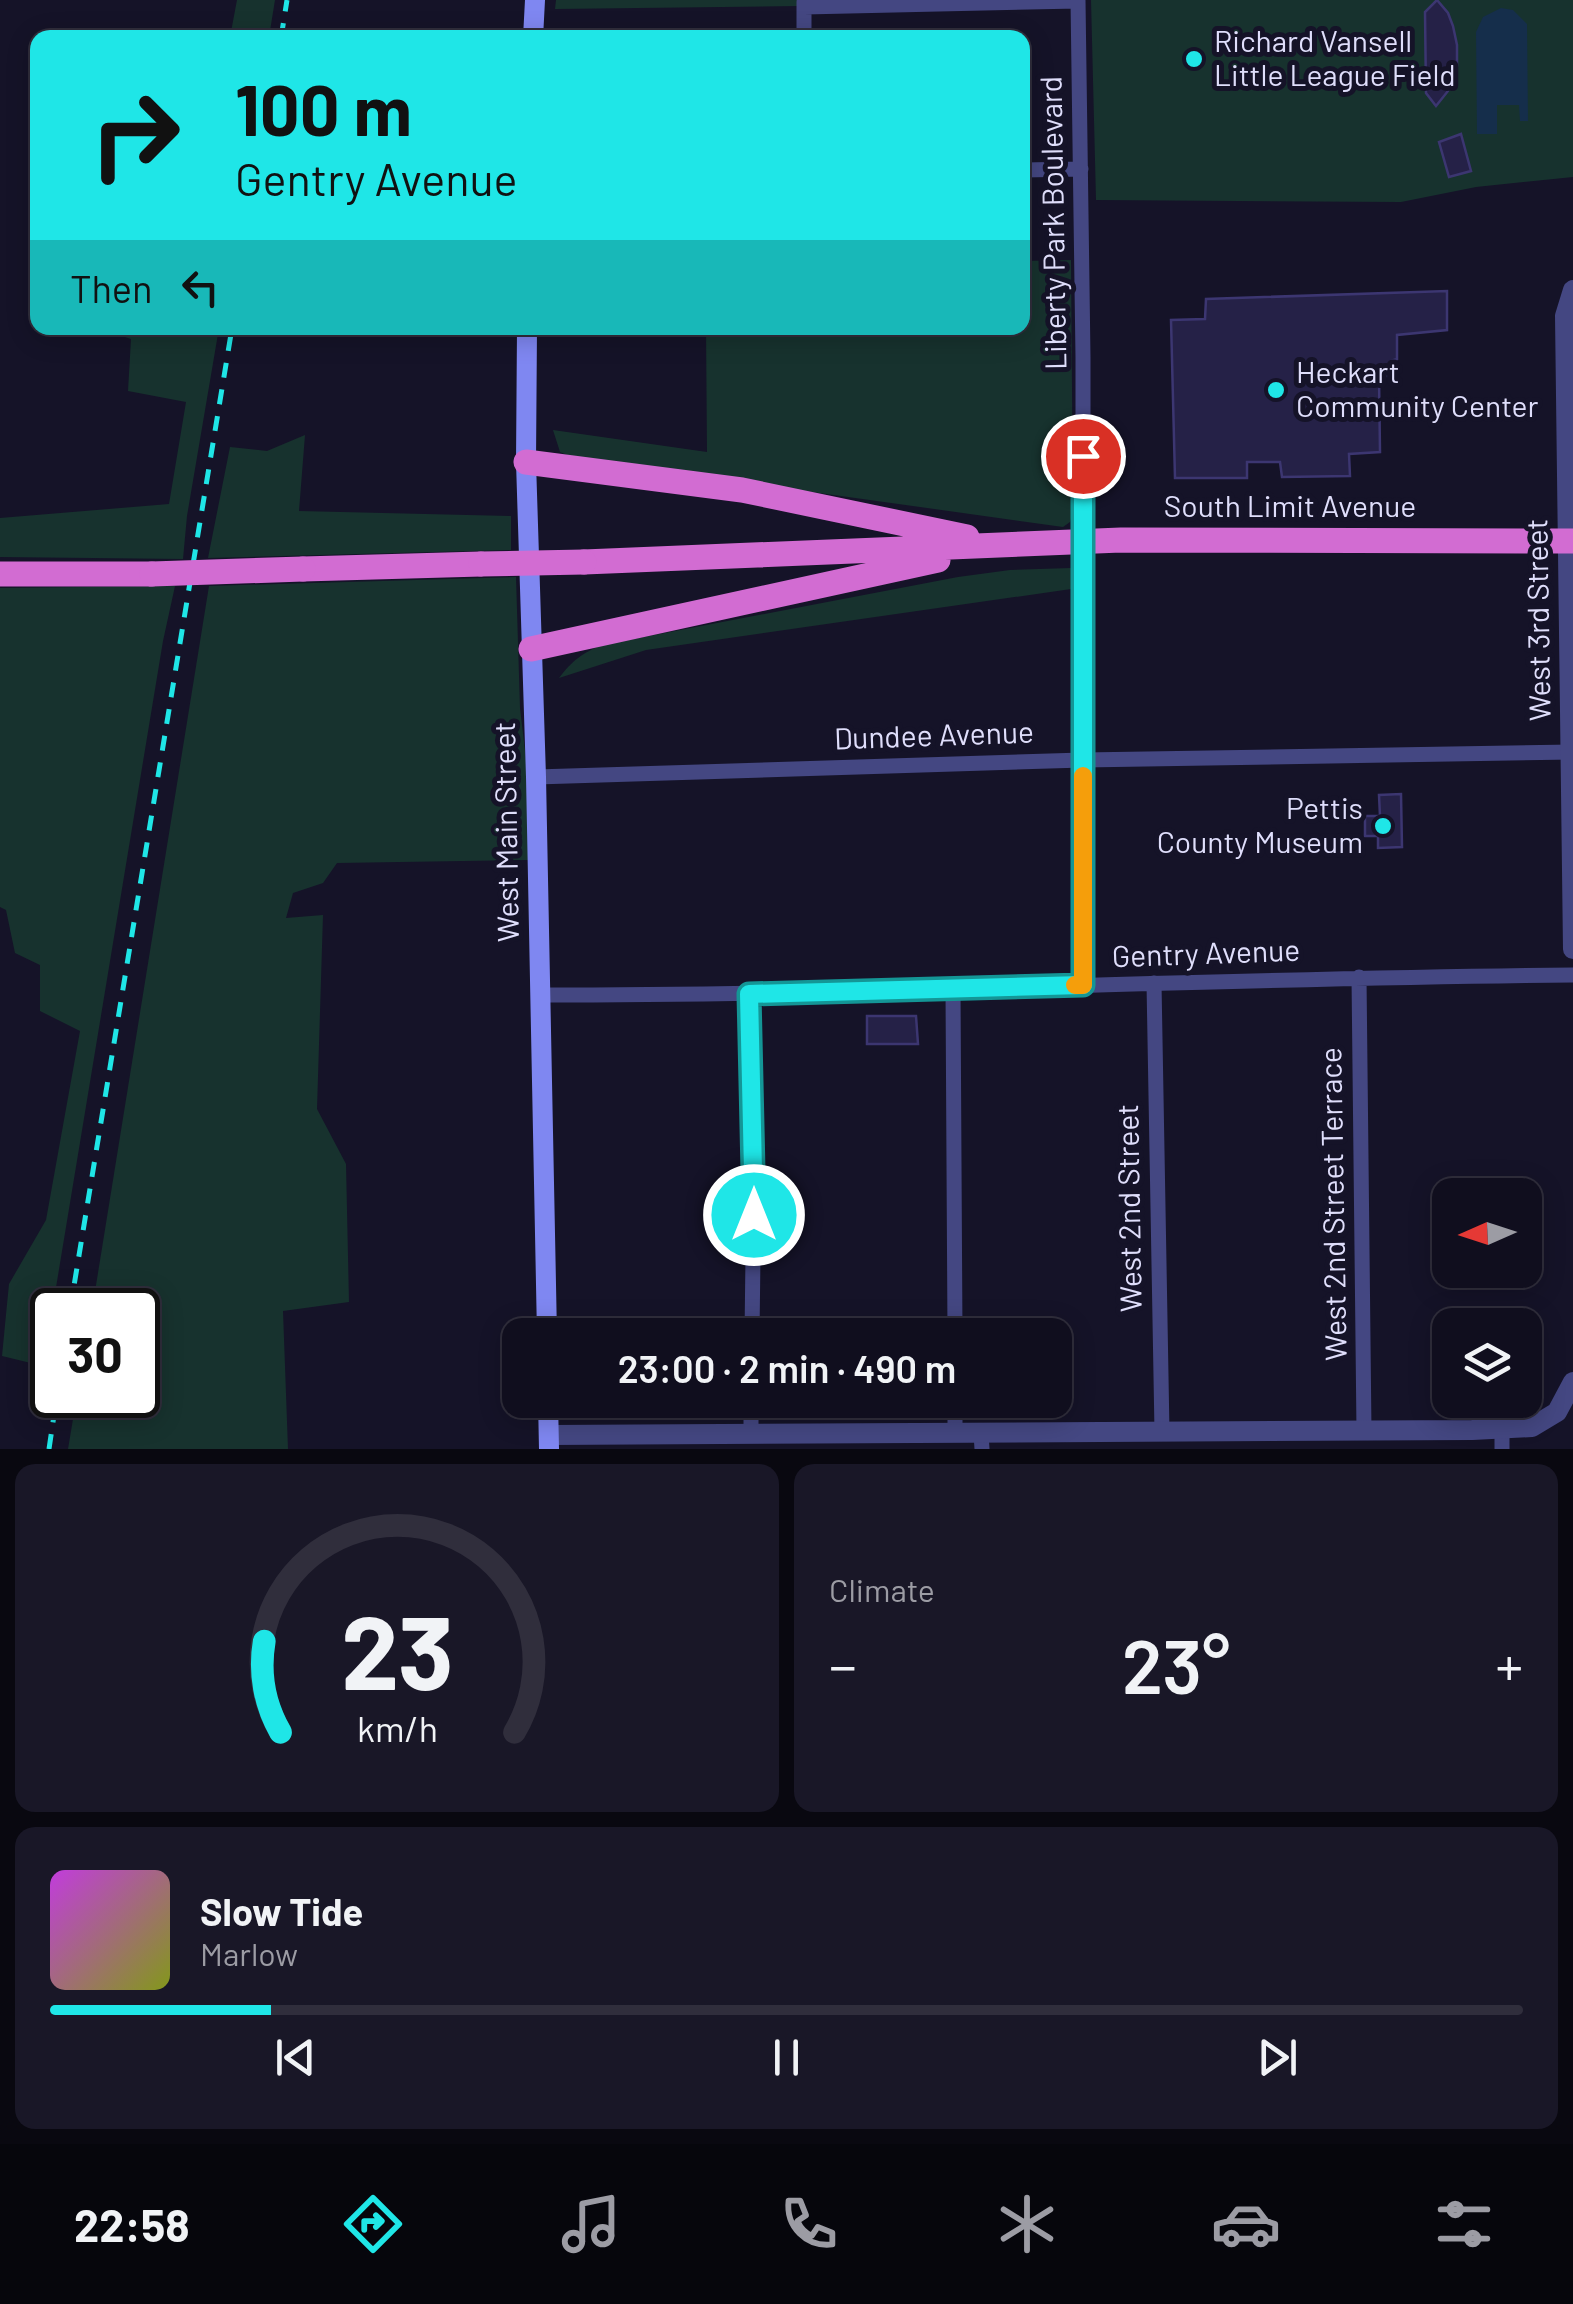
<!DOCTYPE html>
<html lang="en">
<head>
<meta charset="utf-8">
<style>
	:root { --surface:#100e1e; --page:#191727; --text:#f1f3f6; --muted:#9c9ca4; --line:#302e3c; --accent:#1fe6e7 }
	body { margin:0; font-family:Barlow,sans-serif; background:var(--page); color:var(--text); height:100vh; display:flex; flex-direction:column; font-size:38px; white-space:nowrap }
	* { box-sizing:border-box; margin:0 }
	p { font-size:32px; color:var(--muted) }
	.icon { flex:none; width:55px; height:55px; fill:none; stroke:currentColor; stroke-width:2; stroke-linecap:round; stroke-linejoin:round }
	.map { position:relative; height:1449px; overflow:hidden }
	.sheet { display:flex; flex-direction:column; gap:15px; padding:15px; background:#090810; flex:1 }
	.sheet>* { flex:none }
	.banner { position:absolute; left:30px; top:30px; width:1000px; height:305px; border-radius:20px; box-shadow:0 5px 25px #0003,0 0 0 2px var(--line); background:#1fe6e7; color:#111; overflow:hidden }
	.needle { width:65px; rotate:267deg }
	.fabs { position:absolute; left:1432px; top:1178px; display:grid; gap:20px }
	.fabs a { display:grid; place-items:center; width:110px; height:110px; border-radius:20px; background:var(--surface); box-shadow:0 5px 25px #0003,0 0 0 2px var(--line); font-size:50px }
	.speed { position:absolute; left:30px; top:1288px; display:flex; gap:20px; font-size:50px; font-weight:700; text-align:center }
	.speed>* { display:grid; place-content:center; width:130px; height:130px; border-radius:50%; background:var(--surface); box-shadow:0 5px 25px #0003,0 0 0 2px var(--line); line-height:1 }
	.speed .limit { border:5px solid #111; border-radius:15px; background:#fff; color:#111 }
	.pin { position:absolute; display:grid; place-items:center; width:85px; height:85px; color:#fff; margin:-42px; border:5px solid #fff; border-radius:50%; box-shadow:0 2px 10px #0007 }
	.me { position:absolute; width:110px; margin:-55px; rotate:0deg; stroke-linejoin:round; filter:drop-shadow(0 0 8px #0008) }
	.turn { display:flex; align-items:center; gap:35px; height:210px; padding:0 40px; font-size:45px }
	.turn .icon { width:130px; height:130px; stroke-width:2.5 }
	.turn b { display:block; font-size:70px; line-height:85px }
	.then { display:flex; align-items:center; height:95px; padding:0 40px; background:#0003; gap:20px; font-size:38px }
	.big { font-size:75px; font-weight:600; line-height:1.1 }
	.sheet .tile { flex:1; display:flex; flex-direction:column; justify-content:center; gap:15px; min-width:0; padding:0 35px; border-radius:20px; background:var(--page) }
	.sheet .dial { align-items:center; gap:0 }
	.dial svg { height:260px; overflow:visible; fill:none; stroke:var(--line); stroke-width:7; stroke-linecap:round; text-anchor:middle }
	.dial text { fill:var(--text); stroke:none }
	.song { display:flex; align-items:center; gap:30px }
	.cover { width:120px; height:120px; border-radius:15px; background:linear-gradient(135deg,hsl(290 70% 55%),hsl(70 70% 35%)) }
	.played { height:10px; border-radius:5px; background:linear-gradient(90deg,var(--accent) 15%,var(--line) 15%) }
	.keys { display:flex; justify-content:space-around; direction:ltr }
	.heat { display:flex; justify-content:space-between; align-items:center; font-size:55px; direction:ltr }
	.sheet .tiles { flex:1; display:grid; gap:15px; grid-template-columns:1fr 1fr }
	.tile:last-child { grid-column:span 2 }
	.trip { position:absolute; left:502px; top:1318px; width:570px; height:100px; border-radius:20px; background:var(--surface); box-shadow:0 5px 25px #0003,0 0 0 2px var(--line); font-weight:600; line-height:100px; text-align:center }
	.menu { display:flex; height:160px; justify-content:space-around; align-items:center; background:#06060c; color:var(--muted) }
	.menu .icon { width:70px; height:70px }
	.menu .current { color:var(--accent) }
	.menu b { font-size:45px; color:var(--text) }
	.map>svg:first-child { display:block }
	.green { fill:#17322e }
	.water { fill:#152e4b }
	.building { fill:#252147; stroke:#3c3671; stroke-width:2.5 }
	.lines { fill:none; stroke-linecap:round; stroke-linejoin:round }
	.minor { stroke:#444782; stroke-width:15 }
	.tertiary { stroke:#444782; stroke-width:20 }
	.secondary { stroke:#7f87f1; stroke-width:20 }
	.trunk { stroke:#d26cd2; stroke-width:25 }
	.rail { stroke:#1fe6e7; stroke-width:5; stroke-dasharray:15 12; stroke-linecap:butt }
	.trunk-bridge { stroke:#d26cd2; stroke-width:25 }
	.route-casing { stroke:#149696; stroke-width:25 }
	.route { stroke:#1fe6e7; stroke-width:18 }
	.slow { stroke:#f59e0b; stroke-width:18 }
	.poi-dot { fill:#1fe6e7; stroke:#151328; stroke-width:4 }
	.labels { text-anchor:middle; stroke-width:10; stroke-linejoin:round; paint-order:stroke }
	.poi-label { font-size:30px; fill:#dfdefb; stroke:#151328; text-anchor:start }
	.street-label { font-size:30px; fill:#dfdefb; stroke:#151328 }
</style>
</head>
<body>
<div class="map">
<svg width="1573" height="1449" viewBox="0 0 1573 1449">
	<rect width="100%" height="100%" fill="#151328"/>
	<path class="green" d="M237,0h38l-6,37h-39z
		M556,0h243v6l-244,3z
		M1091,0h482v177l-97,10 -75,15 -305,-2z
		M1071,260l2,252 -3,10 -7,5 -486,-68 -17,-7 -7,-22 154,22 -1,-124h316l1,-67z
		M107,328h112l-32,188 -4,43 -183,-2v-39l169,-14 17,-102 -58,-11 3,-52 -24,-8z
		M305,435l-6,76 212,5v34l-303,8 22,-111 37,4z
		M1071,568l6,8 1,12 -432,62 -87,28c13,-17 23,-25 43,-33l356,-68 52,-7z
		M516,577l4,131 6,51 3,101 -192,3 -14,20 -30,10 -7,25 37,-3 -6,194 29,55 3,138 -66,9 5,138h-220l9,-54h61v-85h-46l117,-724z
		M175,586l-12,55 -120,725 -41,-10 7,-72 37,-64 34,-189 -40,-20v-46l-25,-12 -9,-43 -6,-3v-319z"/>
	<path class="water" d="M1501,8l12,2 14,14 1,97h-8l-1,-16h-22v29h-20l-1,-102 7,-15z"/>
	<path class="building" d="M1437,0l11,13 5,13 4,19v21l-9,25 -12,15 -10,-13 -1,-81z
		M1461,134l10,37 -22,6 -10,-35z
		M1447,291v39l-50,5v24l-6,2 1,15h-13l1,76 -31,2 1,22 -68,1 -2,-15h-33v16h-72l-4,-158 34,-1 1,-20z
		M1401,794l1,53 -24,1v-12h-13v-20h15l-1,-21z
		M867,1016h49l2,28h-51z"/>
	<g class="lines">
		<path class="minor" d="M1078,0l5,357v628
			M804,2v36
			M804,7l274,-6
			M1022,170l59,-1
			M536,777l547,-17 490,-8
			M1359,977l5,454
			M1154,983l8,449
			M953,989l2,346
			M749,994l5,181 -2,160
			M541,995c344,0 688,-17 1032,-20
			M955,1400v33
			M1502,1429v20
			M981,1433l1,16
			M751,1434v-34"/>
		<path class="tertiary" d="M1573,290l-8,26 8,633
			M549,1435l923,-5 60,-3 25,-15 16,-30"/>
		<path class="secondary" d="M533,38l2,-38
			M527,328l-1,134 10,315 11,558
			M548,1400l1,49"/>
		<path class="trunk" d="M526,462l216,28 225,47
			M584,562l537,-22 452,1
			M303,569l178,-5
			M0,574h152
			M531,649l407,-89"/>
		<path class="rail" d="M281,38l6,-38
			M70,1310l162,-982
			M49,1449l8,-54"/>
		<path class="trunk-bridge" d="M481,564l103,-2
			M152,574l151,-5"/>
	</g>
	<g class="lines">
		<defs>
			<path id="route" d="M754,1215l-5,-221 334,-9v-529"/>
		</defs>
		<use href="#route" class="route-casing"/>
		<use href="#route" class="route"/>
		<path class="slow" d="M1075,985h8v-209"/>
	</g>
	<g class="poi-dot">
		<circle cx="1194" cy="59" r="10"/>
		<circle cx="1276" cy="390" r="10"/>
		<circle cx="1383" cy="826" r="10"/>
	</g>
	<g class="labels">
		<g class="poi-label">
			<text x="1214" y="52">Richard Vansell<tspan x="1214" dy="34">Little League Field</tspan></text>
			<text x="1296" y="383">Heckart<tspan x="1296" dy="34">Community Center</tspan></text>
			<text x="1363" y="819" text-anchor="end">Pettis<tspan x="1363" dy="34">County Museum</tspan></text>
		</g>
		<g class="street-label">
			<text transform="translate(1054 223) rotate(-91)" y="10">Liberty Park Boulevard</text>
			<text x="1290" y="517">South Limit Avenue</text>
			<text transform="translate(1539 620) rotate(-91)" y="10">West 3rd Street</text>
			<text transform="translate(934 736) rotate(-2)" y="10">Dundee Avenue</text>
			<text transform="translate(507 832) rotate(-91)" y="10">West Main Street</text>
			<text transform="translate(1206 954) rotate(-2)" y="10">Gentry Avenue</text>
			<text transform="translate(1334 1204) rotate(-91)" y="10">West 2nd Street Terrace</text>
			<text transform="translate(1130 1208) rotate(-91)" y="10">West 2nd Street</text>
		</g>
	</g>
</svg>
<div class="fabs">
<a><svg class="needle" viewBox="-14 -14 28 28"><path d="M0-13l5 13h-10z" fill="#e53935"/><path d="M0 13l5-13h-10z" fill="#9c9ca4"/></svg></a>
<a><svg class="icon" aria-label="layers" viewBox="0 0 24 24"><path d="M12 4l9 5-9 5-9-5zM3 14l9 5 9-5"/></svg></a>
</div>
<div class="speed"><div class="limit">30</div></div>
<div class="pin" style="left:1083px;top:456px;background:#d93025"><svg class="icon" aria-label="arrive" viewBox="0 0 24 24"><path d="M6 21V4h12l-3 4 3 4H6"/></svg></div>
<svg class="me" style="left:754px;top:1215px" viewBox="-20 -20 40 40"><circle r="17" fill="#1fe6e7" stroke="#fff" stroke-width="3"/><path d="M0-11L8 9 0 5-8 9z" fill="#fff"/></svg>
<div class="trip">23:00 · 2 min · 490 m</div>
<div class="banner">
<div class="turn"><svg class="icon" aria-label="right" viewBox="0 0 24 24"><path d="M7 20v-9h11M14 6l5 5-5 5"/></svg><div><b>100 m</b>Gentry Avenue</div></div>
<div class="then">Then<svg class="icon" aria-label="left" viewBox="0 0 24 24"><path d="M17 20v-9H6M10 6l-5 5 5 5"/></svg></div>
</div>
</div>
<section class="sheet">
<div class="tiles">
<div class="tile dial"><svg viewBox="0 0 100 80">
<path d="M14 69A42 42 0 1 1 86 69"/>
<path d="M14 69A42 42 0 0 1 9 41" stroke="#1fe6e7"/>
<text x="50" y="56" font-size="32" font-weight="700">23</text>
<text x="50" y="72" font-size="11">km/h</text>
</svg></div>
<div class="tile"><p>Climate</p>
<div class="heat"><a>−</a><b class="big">23°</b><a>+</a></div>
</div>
<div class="tile">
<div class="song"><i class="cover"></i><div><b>Slow Tide</b><p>Marlow</p></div></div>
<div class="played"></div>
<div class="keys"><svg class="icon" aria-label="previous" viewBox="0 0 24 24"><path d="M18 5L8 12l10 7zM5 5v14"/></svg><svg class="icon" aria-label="pause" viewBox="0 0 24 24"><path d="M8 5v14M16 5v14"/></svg><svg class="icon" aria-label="next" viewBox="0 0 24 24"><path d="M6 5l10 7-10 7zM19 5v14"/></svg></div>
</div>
</div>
</section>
<nav class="menu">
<b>22:58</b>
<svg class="icon current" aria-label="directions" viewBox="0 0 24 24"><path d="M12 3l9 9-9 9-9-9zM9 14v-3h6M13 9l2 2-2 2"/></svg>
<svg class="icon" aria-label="music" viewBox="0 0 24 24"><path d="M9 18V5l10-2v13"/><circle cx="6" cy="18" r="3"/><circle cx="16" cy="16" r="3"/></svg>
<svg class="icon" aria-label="phone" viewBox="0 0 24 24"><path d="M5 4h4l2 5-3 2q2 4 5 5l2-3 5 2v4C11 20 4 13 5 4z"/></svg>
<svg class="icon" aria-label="climate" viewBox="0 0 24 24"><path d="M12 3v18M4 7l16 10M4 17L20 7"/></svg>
<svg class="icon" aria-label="car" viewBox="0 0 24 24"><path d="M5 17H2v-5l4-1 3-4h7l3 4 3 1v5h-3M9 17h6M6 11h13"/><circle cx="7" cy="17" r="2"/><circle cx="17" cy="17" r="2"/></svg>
<svg class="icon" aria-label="filters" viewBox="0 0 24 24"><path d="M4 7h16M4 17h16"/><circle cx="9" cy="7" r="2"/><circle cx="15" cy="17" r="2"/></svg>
</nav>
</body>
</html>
